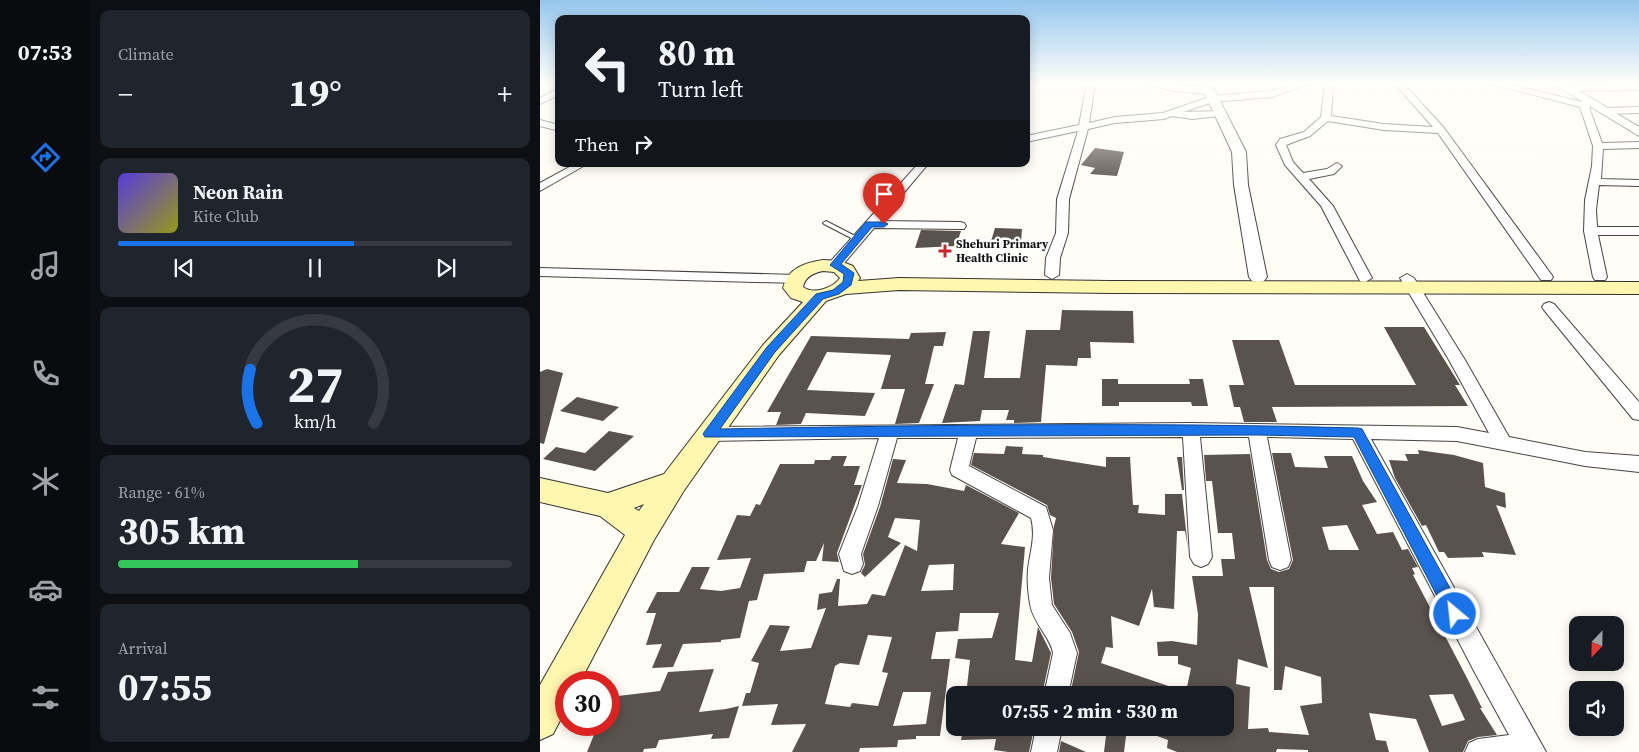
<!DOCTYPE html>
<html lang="en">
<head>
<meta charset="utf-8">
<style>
	:root { --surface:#171b24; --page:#20242c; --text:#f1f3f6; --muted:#9ea1a6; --line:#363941; --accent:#1a73e8 }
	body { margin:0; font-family:"Source Serif 4",serif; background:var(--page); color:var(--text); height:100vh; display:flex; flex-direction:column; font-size:19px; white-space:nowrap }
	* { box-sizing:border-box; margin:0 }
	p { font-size:16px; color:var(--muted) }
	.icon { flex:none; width:28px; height:28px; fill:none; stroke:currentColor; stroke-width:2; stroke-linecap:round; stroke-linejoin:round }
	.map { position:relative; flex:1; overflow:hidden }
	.drawer { display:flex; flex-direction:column; gap:10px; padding:10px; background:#0d0f14; width:450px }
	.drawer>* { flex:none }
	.top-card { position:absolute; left:15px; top:15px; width:475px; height:152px; border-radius:10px; box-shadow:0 2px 12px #0003; background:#171b24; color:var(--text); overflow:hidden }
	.needle { width:32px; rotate:202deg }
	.buttons { position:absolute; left:1029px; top:616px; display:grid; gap:10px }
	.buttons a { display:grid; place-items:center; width:55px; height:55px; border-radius:10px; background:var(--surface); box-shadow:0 2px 12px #0003; font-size:25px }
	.speed { position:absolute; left:15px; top:671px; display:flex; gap:10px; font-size:25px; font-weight:700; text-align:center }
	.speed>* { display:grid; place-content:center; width:65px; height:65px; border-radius:50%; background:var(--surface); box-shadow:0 2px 12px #0003; line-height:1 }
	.speed .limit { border:8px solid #d22; background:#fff; color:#111 }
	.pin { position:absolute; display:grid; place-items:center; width:42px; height:42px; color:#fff; margin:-51px -21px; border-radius:50% 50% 50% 0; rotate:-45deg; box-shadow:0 0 5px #0007 }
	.pin .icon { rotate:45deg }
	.me { position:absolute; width:55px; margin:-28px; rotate:332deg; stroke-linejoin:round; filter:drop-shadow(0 0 4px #0008) }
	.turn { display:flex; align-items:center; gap:18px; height:105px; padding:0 20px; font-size:22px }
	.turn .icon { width:65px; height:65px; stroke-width:2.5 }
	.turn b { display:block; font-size:35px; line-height:42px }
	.then { display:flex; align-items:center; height:48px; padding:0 20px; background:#0003; gap:10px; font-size:19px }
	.big { font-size:38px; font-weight:700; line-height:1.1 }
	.drawer .card { flex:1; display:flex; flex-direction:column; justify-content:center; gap:8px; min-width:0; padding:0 18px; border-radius:10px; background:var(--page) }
	.drawer .dial { align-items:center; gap:0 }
	.dial svg { height:130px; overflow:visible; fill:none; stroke:var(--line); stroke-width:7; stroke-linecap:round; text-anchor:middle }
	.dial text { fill:var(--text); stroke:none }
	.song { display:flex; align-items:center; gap:15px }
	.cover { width:60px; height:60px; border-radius:8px; background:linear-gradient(135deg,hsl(250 70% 55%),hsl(60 70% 35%)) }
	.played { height:5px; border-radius:2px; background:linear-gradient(90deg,var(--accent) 60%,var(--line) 60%) }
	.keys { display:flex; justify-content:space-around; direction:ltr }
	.heat { display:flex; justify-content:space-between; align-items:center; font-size:28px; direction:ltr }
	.charge { height:8px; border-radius:4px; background:linear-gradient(90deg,#34c759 61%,var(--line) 0) }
	.trip { position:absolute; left:406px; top:686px; width:288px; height:50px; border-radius:10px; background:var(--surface); box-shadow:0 2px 12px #0003; font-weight:700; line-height:50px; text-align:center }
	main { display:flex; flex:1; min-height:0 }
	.dock { display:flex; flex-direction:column; width:90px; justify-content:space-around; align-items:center; background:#090b0e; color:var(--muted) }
	.dock .icon { width:35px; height:35px }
	.dock .selected { color:var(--accent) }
	.dock b { font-size:22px; color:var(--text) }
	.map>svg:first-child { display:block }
	.building { fill:#5a524d; fill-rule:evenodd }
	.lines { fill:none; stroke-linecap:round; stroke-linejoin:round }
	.service-casing { stroke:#444; stroke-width:2 }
	.minor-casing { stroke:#444; stroke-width:2 }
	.tertiary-casing { stroke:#444; stroke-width:2 }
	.secondary-casing { stroke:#333; stroke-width:2 }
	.service { fill:#fff; fill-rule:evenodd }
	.minor { fill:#fff; fill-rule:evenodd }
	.tertiary { fill:#fff; fill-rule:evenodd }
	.secondary { fill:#fff6b0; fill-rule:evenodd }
	.route { fill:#1a73e8; stroke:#114b97 }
	.poi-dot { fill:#c4262e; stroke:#fff; stroke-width:2 }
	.labels { text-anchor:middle; stroke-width:5; stroke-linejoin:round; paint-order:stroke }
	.far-poi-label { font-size:12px; font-weight:bold; fill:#111; stroke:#fff; text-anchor:start }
</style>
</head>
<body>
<main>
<nav class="dock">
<b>07:53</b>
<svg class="icon selected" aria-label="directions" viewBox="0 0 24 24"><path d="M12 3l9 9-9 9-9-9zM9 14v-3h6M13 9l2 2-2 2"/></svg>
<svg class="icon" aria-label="music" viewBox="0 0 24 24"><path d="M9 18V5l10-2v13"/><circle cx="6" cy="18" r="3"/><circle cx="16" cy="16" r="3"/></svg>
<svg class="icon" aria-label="phone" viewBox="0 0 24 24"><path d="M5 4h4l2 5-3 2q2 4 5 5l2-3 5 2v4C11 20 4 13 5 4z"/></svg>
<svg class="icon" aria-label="climate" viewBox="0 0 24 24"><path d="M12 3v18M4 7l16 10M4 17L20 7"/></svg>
<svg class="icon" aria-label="car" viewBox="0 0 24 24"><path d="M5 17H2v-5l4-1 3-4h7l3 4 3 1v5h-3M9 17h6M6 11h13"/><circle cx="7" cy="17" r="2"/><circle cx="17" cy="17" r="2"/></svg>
<svg class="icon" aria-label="filters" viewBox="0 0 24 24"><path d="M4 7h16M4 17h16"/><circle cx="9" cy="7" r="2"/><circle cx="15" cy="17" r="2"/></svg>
</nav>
<section class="drawer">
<div class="card"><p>Climate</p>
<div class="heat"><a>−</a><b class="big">19°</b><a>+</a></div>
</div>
<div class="card">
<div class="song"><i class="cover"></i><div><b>Neon Rain</b><p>Kite Club</p></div></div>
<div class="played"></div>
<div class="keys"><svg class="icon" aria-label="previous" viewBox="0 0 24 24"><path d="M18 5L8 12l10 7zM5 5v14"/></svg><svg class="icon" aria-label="pause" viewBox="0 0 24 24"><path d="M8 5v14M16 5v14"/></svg><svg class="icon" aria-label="next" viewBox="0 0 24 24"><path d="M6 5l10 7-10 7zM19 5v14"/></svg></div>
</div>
<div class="card dial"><svg viewBox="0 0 100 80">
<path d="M14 69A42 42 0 1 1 86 69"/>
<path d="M14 69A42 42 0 0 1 10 36" stroke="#1a73e8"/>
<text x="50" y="56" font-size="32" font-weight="700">27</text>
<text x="50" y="72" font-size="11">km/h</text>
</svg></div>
<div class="card"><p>Range · 61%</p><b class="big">305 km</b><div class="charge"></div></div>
<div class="card"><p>Arrival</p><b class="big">07:55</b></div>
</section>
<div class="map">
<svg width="1099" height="752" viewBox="0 0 1099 752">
	<rect width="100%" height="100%" fill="#fffdf5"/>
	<path class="building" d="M555,148l29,4 -7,24 -27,-2 5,-6 -14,-3z
		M455,228l27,1 -1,13h-16l-2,7 -14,-1z
		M381,230l40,1 -5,15 -41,2z
		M522,310l71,1 1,32 -44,-1 1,16h-13l-1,8 -31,-1 -5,57 -27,1v-3h-8l3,-10h-27l-2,11 -38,2 13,-39 9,1 9,-54h17l-6,47h36l6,-48h34z
		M844,327h40l36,58h-5l13,21 -196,1 5,15h-33l-4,-15h-6l-5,-22h15l-12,-45h47l16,45h121z
		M406,332l-3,14h-9l-9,38h9l-15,39 -24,1 10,-35h-24l10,-34 -64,-3 -20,38 68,3 -10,23 -59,-3 -5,11 -25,1 5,-13h-14l44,-76 98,3 2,-6z
		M7,369l16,4 -19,71 -4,-1v-71z
		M562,379h16v5h72l-1,-5h14l5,27h-16l-1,-4h-72v4h-17z
		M37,397l42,10 -16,14 -43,-10z
		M69,431l25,5 -39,35 -52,-12 13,-12 29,6z
		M466,446l17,1 -1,7 21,1v2l63,10v-10h24l3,48h6l-1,8 27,2v-21h17l6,54 -3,-17h-8l-3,78 -20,-2 -2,-18 -13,37 -28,-10 2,32 -7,-1 -5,16 85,29 5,-24 -13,-4v-8h-20l-1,-14 15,-1 25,4 1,-31 -6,-38h31l-2,-17h14l-3,-26h-14l-6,-52h-6l-2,-26 46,-1 17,106 4,9 8,3 10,-3 4,-9 -21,-107h19l4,14 33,1 -4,-12h28l11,25 14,21 -15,3 15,29 16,-2 9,18 6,-1 10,18 -6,1 3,6 -2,1 53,101 16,32h-2l17,27 -19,2 -10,4 -5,11h-34l-13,-33 -47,-6 7,27 10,1 3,11h-81v-2l-31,-1 -1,3h-99l-10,-4 1,-8 -30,-11 1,-1h86v-33h-155l9,-43 -7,-20 -18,-28 -3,-26 3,-52 2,-8 -6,-3 -3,-10 -76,-40 3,-12 30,1zM807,525l12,25h-30l-7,-23zM709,587h25v103h8l3,-24 36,11 1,26 -22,3 9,29 -40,-3 -1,-4 -20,1 2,-42 -14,-3 2,-25 30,9zM913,694l12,26 -23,6 -13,-31z
		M878,450l36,5 29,8 2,24 20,6 1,15 -10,-3 20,50 -34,-3 2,5 -36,1 -4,-6h-5l-13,-27 -4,1 -27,-48 -6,-18 19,1 -3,-7h14z
		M292,456h15l-4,10h17l-6,19h8l-25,68 2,9 -17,-1 2,-18 -8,18h-9l-3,11 -40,2 -7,26 -8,1 -9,37 -19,2v2l-38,2 -10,23 -21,1 10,-24 -16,1 10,-32h-10l11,-21h22l13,-25h18l-10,22 21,2 19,-3 11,-30 -34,2 20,-45 13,1 6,-12 4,1 20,-41h34l1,-4h15z
		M637,457h5l2,33h-2z
		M353,459l13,1 -9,23 30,1 37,7 2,-6 53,28 -18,31 24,3 -10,113 17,2 6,-35 13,26 -9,42 -16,-2v2h-60l4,-35 -15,-2 3,-19 34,-1 7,-25h-39l-2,18 -22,1 -5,27h19l-10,77h-24v3l-18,1 -1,7 -37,1 -1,4h-67l14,-28 -35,1 7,-21 -36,2 4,-13h4l9,-30 -8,-2 19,-36 20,1 -10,25 31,-3 15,-40 -9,2 2,-16 13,-2 5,-13h3l-2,27 29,-2 5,-10 13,2 20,-51 12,6 3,-31 -25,-2 -7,19 13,6 -36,34 -4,-4 4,-8 -2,-11 17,-47zM414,564l-1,26 -32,1 8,-26zM328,635l24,2 -10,35 6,1 -10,33 -26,-3 -2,4 -25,-3 10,-38 5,-3 19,2zM363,692h28l-5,32 -33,2z
		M174,669l-15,43 27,-3 13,-3 -10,32 -18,1 2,-5 -54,6 -3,8 -12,1 -1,3h-56l11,-27h11v-17l4,-1 5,-11 42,-5 8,-19z
		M423,728h68l3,1 -5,23h-21l-14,-2 2,-11 -35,1z
		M567,728h20l-3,24h-20z
		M521,741l25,11h-27z"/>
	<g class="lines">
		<defs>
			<path id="service" d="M286,221l33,17 1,1 -3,2 -2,-1 -31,-16 -1,-1z"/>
			<path id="minor" d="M547,83h8l-6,40 26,-6 48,-4 49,-17 59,-5 26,-8h14l-39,14 -59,5 -30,10 39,-1v4l-3,1 -27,3 -20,-3 -8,3 -49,4 -27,6 -19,70 -1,34 -8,25 -1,17 -7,4 -7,-4 1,-17 10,-25 1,-34 21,-68 -52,11v-6l53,-11z
				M603,83h20l45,5 4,3 -4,3 -34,-3z
				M785,83h8l-2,33 53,8 49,3 -39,-44h9l41,45 107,146 2,3 -2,3h-10l-103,-147 -54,-3 -56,-9 -18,15 -24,9 7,17 10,11 24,-4 10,-6 5,3 -8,8 -25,5 24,27 39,72 -7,4 -5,-1 -39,-75 -36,-41 -9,-20 4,-6 24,-7 17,-15z
				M947,83h17l78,19 8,-2v10l12,33 37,-1v6l-36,1 -2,30 38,1v6l-40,-1 -3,25 1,17h42v8h-41l9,42 -2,3h-10l-2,-3 -9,-46 1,-31 7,-34 1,-20 -13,-39z
				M1099,84v6l-73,1 -4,-3 4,-3z
				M19,88v7l-19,9v-6z
				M1099,107v6l-36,1 -5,-3 5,-3z
				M0,120l19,5v6l-19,-5z
				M35,164h12l-47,27v-8z
				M378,164h10l-48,57 80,1 4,1 2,3 -2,3 -90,-1 -34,40h-10l-2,-3 2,-3z
				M0,268l256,7 7,4 -7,4 -256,-7z
				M867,274l7,4 51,82 44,77 76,15 54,4v16l-54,-6 -128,-25 -86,-2 175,313h-81l4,-9 9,-4 31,-4 -35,-64 -121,-232 -86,-2 24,123 -3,7 -8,3 -8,-3 -3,-7 -20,-123h-49l12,120 -4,7 -7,3 -7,-3 -4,-7 -7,-120 -207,1 -7,28 77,41 7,23 -4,48 3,27 18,28 7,20 -9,42h-24l9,-42c-2,-15 -20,-30 -23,-49 -2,-12 -3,-24 -2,-35 2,-17 8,-33 3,-51l-79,-43 -2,-5 8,-32h-61l-19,68 -17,48 2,10 -3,7 -8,3 -8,-3 -5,-17 19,-48 21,-68 -170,3 -6,-2 -3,-5 3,-5 6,-2 482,-4 266,4 32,6 -40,-73 -49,-82z
				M1009,302l5,2 85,98v18l-6,-1 -89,-109 -2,-3 2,-3z
				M496,728h26l-5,24h-26z"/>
			<path id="tertiary" d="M660,83h11l35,69 2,33 19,92 -3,4 -6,1 -6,-1 -3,-4 -15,-92 -2,-33z
				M1012,83h14l73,44v9z"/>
			<path id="secondary" d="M283,260l17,1 13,5 7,12 -2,3 41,-3 211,3 529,1v12l-529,-1 -211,-3 -53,4 -20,7 -47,54 -96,137 -29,48 -74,142h-14v27l-13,25 -13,6v-55l85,-150 -25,-19 -60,-14v-24l68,15 56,-19 99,-129 40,-43 -12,-4 -8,-10c5,-20 21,-25 40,-28zM283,271l11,1 6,6c-7,10 -26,17 -37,9 2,-10 10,-14 20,-16zM104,504l-5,7 -5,-3z"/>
		</defs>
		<use href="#service" class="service-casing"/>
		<use href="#minor" class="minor-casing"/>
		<use href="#tertiary" class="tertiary-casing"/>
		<use href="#secondary" class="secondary-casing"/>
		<use href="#service" class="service"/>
		<use href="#minor" class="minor"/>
		<use href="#tertiary" class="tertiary"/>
		<use href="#secondary" class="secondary"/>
	</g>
	<linearGradient id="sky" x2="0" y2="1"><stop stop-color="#95c6ee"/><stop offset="0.44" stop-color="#fffefa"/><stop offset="1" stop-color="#fffefa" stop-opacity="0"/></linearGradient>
	<rect width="1099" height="189" fill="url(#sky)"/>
	<path class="route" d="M326,222h18l4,2 -4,3h-12l-31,37 13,9 -3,12 -12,9 -16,5 -48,53 -55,77c212,-4 425,-7 638,-1l4,1 99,179 2,6 -2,5 -6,3 -6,-3 -95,-182 -97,-2 -552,2 -2,-3 2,-3 62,-84 49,-53 17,-4 10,-8 1,-8 -14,-9z"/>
	<path class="poi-dot" d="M402.5 243.5h5v5h5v5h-5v5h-5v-5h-5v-5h5z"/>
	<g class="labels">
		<g class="far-poi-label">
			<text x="416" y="248">Shehuri Primary<tspan x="416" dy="14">Health Clinic</tspan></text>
		</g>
	</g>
</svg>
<div class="buttons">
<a><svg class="needle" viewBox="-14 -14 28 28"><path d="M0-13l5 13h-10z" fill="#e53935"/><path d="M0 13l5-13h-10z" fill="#9ea1a6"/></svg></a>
<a><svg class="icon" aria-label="sound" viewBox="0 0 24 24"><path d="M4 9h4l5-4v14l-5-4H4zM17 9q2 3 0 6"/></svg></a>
</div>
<div class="speed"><div class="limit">30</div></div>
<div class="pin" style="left:344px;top:224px;background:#d93025"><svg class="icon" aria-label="arrive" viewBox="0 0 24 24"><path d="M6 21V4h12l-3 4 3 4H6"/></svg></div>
<svg class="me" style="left:915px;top:614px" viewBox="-20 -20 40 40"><circle r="17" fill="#1a73e8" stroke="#fff" stroke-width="3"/><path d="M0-11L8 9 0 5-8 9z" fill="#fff"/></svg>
<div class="trip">07:55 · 2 min · 530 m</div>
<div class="top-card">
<div class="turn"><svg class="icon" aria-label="left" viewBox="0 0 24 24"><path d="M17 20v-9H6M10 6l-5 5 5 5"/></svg><div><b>80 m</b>Turn left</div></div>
<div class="then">Then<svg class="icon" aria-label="right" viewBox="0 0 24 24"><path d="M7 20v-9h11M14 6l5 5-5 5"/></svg></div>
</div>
</div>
</main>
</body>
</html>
